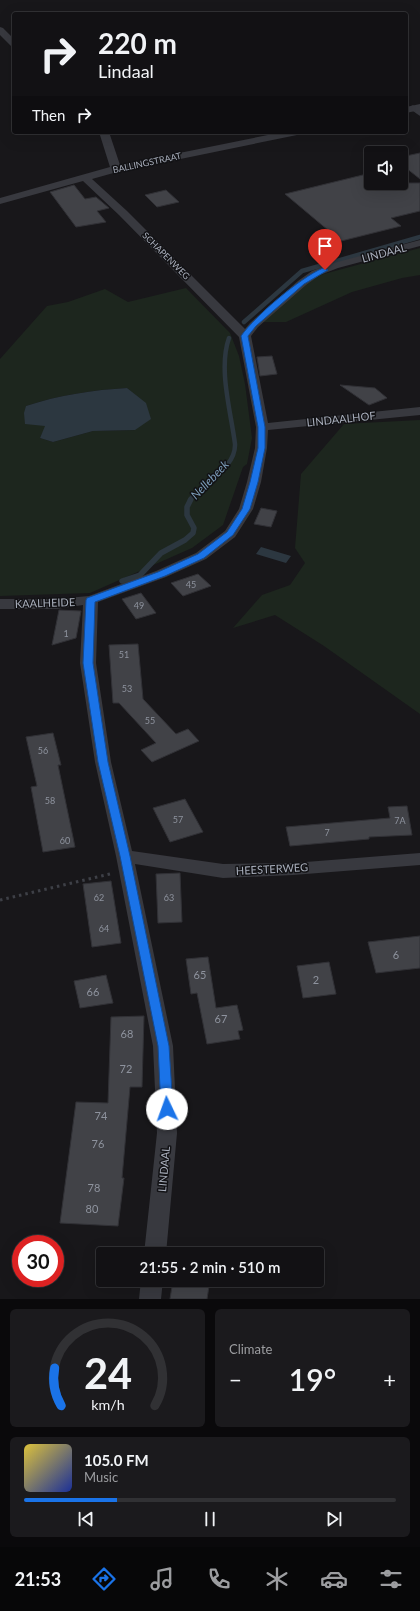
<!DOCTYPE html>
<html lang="en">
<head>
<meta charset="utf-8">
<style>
	:root { --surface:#121114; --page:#1b1a1d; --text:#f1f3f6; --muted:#9c9da0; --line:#313134; --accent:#1a73e8 }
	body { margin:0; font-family:Lato,sans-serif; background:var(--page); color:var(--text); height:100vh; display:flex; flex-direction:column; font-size:15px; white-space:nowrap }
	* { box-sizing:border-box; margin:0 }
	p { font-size:13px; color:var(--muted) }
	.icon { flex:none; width:22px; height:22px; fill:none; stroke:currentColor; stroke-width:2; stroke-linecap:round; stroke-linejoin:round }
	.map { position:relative; height:1299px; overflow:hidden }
	.side { display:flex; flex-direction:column; gap:10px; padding:10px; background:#0a090b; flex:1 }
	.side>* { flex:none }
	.top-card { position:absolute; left:12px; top:12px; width:396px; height:122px; border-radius:4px; box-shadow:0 4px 16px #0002,0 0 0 1px var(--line); background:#121114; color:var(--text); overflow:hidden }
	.tools { position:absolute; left:364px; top:146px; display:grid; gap:8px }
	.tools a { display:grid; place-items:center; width:44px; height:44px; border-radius:4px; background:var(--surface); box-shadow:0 4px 16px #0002,0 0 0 1px var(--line); font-size:20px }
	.speed { position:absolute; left:12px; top:1235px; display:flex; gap:8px; font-size:20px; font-weight:700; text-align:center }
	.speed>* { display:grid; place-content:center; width:52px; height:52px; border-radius:50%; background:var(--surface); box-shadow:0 4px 16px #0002,0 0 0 1px var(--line); line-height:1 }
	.speed .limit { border:6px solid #d22; background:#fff; color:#111 }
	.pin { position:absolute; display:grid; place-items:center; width:34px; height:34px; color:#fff; margin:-41px -17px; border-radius:50% 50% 50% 0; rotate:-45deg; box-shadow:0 0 4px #0007 }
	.pin .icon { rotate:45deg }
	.me { position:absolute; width:44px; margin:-22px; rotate:357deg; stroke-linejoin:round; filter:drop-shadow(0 0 3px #0008) }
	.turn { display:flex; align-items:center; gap:14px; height:84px; padding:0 20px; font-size:18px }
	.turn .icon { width:52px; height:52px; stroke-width:2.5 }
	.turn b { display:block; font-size:28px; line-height:34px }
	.then { display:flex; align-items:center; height:38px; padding:0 20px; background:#0003; gap:8px; font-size:15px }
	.big { font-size:30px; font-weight:600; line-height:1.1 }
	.side .widget { flex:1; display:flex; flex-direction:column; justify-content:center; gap:6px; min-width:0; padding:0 14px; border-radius:6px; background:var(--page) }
	.side .dial { align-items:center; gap:0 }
	.dial svg { height:104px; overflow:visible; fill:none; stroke:var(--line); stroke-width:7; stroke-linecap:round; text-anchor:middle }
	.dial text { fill:var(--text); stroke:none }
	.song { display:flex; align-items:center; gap:12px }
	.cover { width:48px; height:48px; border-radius:6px; background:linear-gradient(135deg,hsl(50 70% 55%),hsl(230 70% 35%)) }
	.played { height:4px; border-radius:2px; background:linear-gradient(90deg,var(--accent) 25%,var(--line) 25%) }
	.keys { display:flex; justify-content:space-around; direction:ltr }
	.heat { display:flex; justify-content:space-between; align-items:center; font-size:22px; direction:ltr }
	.side .tiles { flex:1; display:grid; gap:10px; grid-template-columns:1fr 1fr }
	.widget:last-child { grid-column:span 2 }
	.trip { position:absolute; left:96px; top:1247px; width:228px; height:40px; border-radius:4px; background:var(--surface); box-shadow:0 4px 16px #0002,0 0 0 1px var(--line); font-weight:600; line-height:40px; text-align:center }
	.tabs { display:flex; height:64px; justify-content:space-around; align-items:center; background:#070708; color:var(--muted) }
	.tabs .icon { width:28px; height:28px }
	.tabs .current { color:var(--accent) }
	.tabs b { font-size:18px; color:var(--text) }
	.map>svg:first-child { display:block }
	.green { fill:#1d261e; fill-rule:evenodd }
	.water { fill:#2c3740 }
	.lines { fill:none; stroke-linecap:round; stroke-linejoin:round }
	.stream-far1 { stroke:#2c3740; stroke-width:4.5 }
	.stream { stroke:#2c3740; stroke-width:5.5 }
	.building { fill:#414247; stroke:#313136 }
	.path { stroke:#3e4047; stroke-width:3; stroke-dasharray:2.5 4; stroke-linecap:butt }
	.lane { stroke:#38393f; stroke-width:5 }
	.street { fill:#38393f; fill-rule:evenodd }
	.route { fill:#1a73e8; stroke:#114b97 }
	.labels { text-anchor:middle; stroke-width:3; stroke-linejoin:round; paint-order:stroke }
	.far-street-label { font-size:9px; fill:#a8aebb; stroke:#121215 }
	.number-label { font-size:9px; fill:#8e939e }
	.street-label { font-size:11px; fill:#a8aebb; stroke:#121215 }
	.near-number-label { font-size:11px; fill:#8e939e }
	.water-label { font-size:12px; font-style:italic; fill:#7c9cb9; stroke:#121215 }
</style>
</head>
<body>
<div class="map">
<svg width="420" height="1299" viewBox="0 0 420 1299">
	<rect width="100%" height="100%" fill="#18171a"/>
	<path class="green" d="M420,248v27l-18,3 -50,14 -66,30h-24l47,-44z
		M186,288l44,45 9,23 6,28 7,54 -5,26 -4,3 -20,58 -31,23 -102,45 -90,3v-237l47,-53 21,-4 37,-13 23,13zM127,388l9,8 -1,34 -42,1 -40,11 -13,-4 6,-12 -20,-20c33,-11 67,-16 101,-18z
		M420,420v294l-96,-68 -49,-31 -42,13 29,-33 28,-10 15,-22 -10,-15 6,-74 43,-50z"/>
	<path class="water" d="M127,388l19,15 5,16 -16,11 -42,1 -40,11 -13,-4 5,-12 -20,-2 -1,-11 2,-7c33,-11 67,-16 101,-18z
		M261,547l30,9 -5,7 -30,-9z"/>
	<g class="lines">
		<path class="stream-far1" d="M244,322l58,-51 118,-34
			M190,500c13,-19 46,-31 45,-56 -4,-32 -17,-75 -6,-106"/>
		<path class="stream" d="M122,581l18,-6 21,-22 24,-13 8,-7 1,-5 -7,-13v-8l4,-8"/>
	</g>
	<path class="building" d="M420,153v26l-19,-15v-7z
		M371,173v10h49v28l-29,7 10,8 -60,15 -56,-47z
		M74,185l11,14 11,-2 13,11 -12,3 9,11 -30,5 -26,-35z
		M166,190l13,12 -22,5 -12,-12z
		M272,356l5,18 -17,2 -3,-19z
		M340,385l35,3 12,10 -18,7z
		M261,508l16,3 -6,16 -17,-3z
		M198,574l13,12 -28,10 -12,-13z
		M141,593l15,20 -20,6 -14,-20z
		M59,610l22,1 -5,27 -24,7z
		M138,644l5,55 33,35 12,-5 11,12 -47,21 -11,-12 15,-7 -37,-40h-6l-4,-58z
		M53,733l8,32h-3l17,82 -32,5 -12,-65 6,-1 -11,-49z
		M185,799l18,33 -33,10 -17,-34z
		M407,806l5,29 -43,2v2l-79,7 -4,-19 104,-9 -2,-11z
		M180,873l2,49 -24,1 -2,-49z
		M111,881l10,62 -29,4 -9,-63z
		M420,936v32l-44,5 -8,-31z
		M208,957l8,51 21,-3 6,25 -5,1 2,8 -33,5 -10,-51 -6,1 -5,-35z
		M329,962l7,32 -33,4 -6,-32z
		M106,975l7,28 -33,5 -6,-27z
		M144,1016l-2,71h-12l-8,91h2l-6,48 -58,-3 16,-121 32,1 3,-86z
		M173,1280h37l-3,19h-37z"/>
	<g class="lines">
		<path class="path" d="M0,900l110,-26"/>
		<path class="lane" d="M413,108l7,5"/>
		<path class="street" d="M0,27l3,1 11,11v8l-3,-1 -11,-11z
			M420,104v6l-14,3v-6z
			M99,132h10l11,33 163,-33h19l-5,3 -180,37 -25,7 35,32 118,118 5,-6 48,-42 14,-10 18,-7 90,-24v6l-82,22 -18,7 -14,10 -48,42 -7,9 17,87 152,-16v8l-152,15 -1,18 -6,34 -8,27 -18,28 -29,22 -40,18 -68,25 -2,61 15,99 21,89 91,13 70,-1 127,-10v12l-127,10 -70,3 -88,-14 38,182 4,87 -11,121h-22l13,-121 -4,-87 -37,-190 -21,-94 -15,-99 3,-58 -27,4h-56v-10h56l33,-3 67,-25 40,-18 29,-22 14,-22 8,-27 8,-34 1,-21 -17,-90 -120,-122 -36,-34 -83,23v-6l110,-31z
			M141,1280h22l-2,19h-22z"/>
	</g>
	<path class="route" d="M323,268l5,2 -24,14 -48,42 -8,10 17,91v21l-7,34 -8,27 -17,26 -29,23 -39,18 -70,26 -2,61 15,99 22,94 39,190 4,63 -1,3 -5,2 -4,-2 -2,-3 -3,-63 -38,-190 -22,-94 -15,-99 3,-63 1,-2 71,-26 40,-18 29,-22 15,-23 8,-27 8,-34v-21l-17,-91c15,-21 59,-58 82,-68z"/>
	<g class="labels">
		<g class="far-street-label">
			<text transform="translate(147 163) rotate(-12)" y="3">BALLINGSTRAAT</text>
			<text transform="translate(166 256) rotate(45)" y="3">SCHAPENWEG</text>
		</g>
		<g class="number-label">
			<text x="191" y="588">45</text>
			<text x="139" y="609">49</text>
			<text x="66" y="637">1</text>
			<text x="124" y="658">51</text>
			<text x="127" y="692">53</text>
			<text x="150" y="724">55</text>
			<text x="43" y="754">56</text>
			<text x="50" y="804">58</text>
			<text x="178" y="823">57</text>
			<text x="400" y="824">7A</text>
			<text x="327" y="836">7</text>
			<text x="65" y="844">60</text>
			<text x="99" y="901">62</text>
			<text x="169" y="901">63</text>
			<text x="104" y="932">64</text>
		</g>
		<g class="street-label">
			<text transform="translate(384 253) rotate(-15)" y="4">LINDAAL</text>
			<text transform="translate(341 419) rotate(-6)" y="4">LINDAALHOF</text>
			<text transform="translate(45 603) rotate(-2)" y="4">KAALHEIDE</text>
			<text transform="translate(272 869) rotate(-3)" y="4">HEESTERWEG</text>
			<text transform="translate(164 1169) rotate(-85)" y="4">LINDAAL</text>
		</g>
		<g class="near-number-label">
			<text x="396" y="959">6</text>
			<text x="200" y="979">65</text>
			<text x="316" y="984">2</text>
			<text x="93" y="996">66</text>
			<text x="221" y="1023">67</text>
			<text x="127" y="1038">68</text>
			<text x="126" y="1073">72</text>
			<text x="101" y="1120">74</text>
			<text x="98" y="1148">76</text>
			<text x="94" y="1192">78</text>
			<text x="92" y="1213">80</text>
		</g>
		<g class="water-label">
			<text transform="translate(210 480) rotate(-46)" y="4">Nellebeek</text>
		</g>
	</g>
</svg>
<div class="tools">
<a><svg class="icon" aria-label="sound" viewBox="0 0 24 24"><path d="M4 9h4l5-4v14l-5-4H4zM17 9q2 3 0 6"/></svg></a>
</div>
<div class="speed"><div class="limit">30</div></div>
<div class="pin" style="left:325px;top:270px;background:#d93025"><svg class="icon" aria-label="arrive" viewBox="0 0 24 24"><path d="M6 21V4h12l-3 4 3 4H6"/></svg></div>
<svg class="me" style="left:167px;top:1109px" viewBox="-20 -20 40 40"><circle r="19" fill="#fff"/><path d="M0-13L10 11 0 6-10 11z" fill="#1a73e8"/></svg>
<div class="trip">21:55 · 2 min · 510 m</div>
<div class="top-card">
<div class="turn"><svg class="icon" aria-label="right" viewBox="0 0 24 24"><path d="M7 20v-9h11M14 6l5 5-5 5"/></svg><div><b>220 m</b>Lindaal</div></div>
<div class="then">Then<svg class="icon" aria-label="right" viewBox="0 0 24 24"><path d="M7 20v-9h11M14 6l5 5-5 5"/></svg></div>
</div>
</div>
<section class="side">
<div class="tiles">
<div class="widget dial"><svg viewBox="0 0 100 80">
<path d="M14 69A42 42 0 1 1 86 69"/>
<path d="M14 69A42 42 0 0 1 9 40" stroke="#1a73e8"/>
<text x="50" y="56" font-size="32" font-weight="700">24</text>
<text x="50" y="72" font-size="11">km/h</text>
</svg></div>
<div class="widget"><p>Climate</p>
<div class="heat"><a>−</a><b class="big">19°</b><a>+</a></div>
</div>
<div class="widget">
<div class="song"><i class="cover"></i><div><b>105.0 FM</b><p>Music</p></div></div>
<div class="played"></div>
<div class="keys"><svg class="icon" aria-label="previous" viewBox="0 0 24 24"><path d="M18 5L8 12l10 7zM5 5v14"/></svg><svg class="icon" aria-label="pause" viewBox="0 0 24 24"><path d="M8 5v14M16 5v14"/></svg><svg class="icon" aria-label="next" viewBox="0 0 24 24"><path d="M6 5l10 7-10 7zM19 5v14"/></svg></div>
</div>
</div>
</section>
<nav class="tabs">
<b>21:53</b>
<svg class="icon current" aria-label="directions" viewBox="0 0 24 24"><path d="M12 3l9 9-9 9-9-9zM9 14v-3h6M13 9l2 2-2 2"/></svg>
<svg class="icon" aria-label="music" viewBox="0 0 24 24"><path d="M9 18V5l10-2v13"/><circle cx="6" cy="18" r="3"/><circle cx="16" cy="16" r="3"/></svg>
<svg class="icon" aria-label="phone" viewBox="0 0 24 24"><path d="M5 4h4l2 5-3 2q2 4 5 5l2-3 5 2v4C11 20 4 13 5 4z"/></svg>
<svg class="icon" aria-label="climate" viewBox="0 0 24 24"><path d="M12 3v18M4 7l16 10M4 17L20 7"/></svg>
<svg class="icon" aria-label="car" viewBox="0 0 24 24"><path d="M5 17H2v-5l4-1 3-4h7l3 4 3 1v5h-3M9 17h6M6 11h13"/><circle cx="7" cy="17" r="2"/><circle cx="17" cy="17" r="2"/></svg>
<svg class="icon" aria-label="filters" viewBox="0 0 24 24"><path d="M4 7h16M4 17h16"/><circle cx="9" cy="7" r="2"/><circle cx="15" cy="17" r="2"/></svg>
</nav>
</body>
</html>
